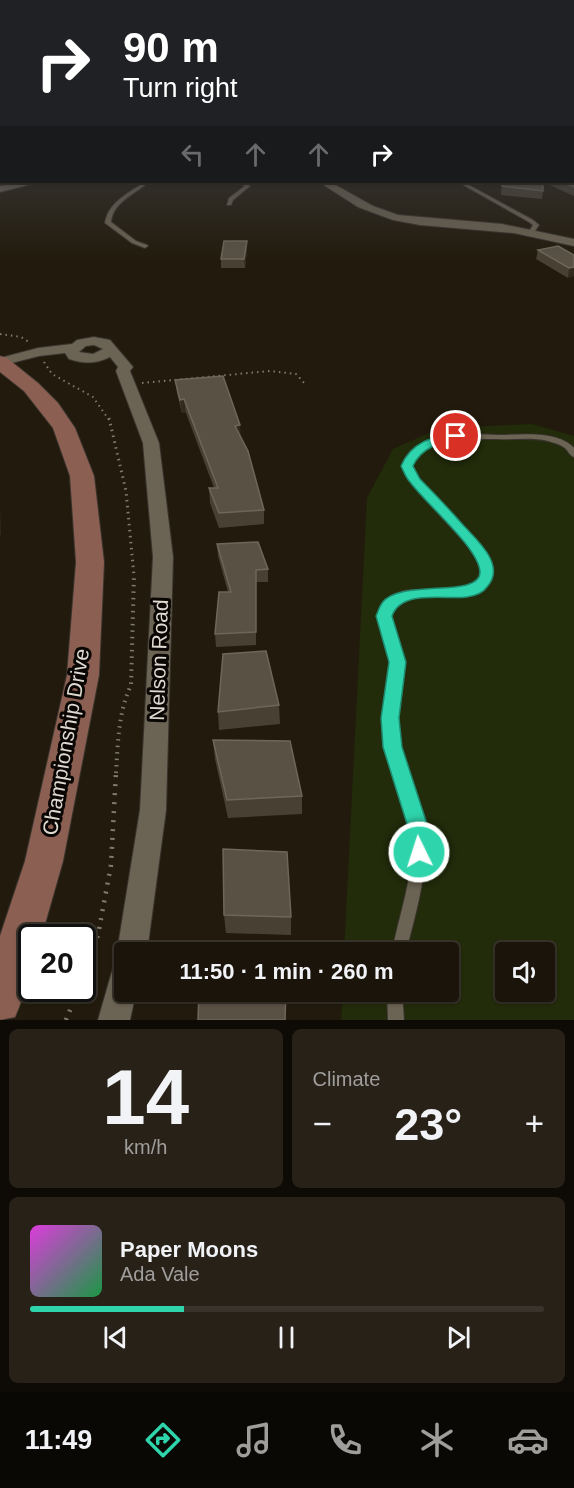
<!DOCTYPE html>
<html lang="en">
<head>
<meta charset="utf-8">
<style>
	:root { --surface:#1a140a; --page:#272118; --text:#f1f3f6; --muted:#9f9e9c; --line:#38332b; --accent:#2ed4ab }
	body { margin:0; font-family:Helvetica,sans-serif; background:var(--page); color:var(--text); height:100vh; display:flex; flex-direction:column; font-size:22px; white-space:nowrap }
	* { box-sizing:border-box; margin:0 }
	p { font-size:20px; color:var(--muted) }
	.icon { flex:none; width:33px; height:33px; fill:none; stroke:currentColor; stroke-width:2; stroke-linecap:round; stroke-linejoin:round }
	.map { position:relative; height:1020px; overflow:hidden }
	.sheet { display:flex; flex-direction:column; gap:9px; padding:9px; background:#0e0b06; flex:1 }
	.sheet>* { flex:none }
	.banner { position:absolute; left:0px; top:0px; width:574px; height:183px; box-shadow:0 2px 4px #0004,0 0 0 2px var(--line); background:#202124; color:#fff; overflow:hidden }
	.fabs { position:absolute; left:495px; top:942px; display:grid; gap:12px }
	.fabs a { display:grid; place-items:center; width:60px; height:60px; border-radius:6px; background:var(--surface); box-shadow:0 2px 4px #0004,0 0 0 2px var(--line); font-size:30px }
	.speed { position:absolute; left:18px; top:924px; display:flex; gap:12px; font-size:30px; font-weight:700; text-align:center }
	.speed>* { display:grid; place-content:center; width:78px; height:78px; border-radius:50%; background:var(--surface); box-shadow:0 2px 4px #0004,0 0 0 2px var(--line); line-height:1 }
	.speed .limit { border:3px solid #111; border-radius:9px; background:#fff; color:#111 }
	.pin { position:absolute; display:grid; place-items:center; width:51px; height:51px; color:#fff; margin:-26px; border:3px solid #fff; border-radius:50%; box-shadow:0 2px 6px #0007 }
	.me { position:absolute; width:66px; margin:-33px; rotate:356deg; stroke-linejoin:round; filter:drop-shadow(0 0 4px #0008) }
	.turn { display:flex; align-items:center; gap:21px; height:126px; padding:0 24px; font-size:27px }
	.turn .icon { width:78px; height:78px; stroke-width:2.5 }
	.turn b { display:block; font-size:42px; line-height:51px }
	.lanes { display:flex; align-items:center; height:57px; padding:0 24px; background:#0003; justify-content:center; gap:30px; direction:ltr }
	.lanes .off { opacity:.35 }
	.big { font-size:45px; font-weight:700; line-height:1.1 }
	.sheet .card { flex:1; display:flex; flex-direction:column; justify-content:center; gap:9px; min-width:0; padding:0 21px; border-radius:9px; background:var(--page) }
	.sheet .dial { align-items:center; gap:0 }
	.dial b { font-size:78px; line-height:1 }
	.song { display:flex; align-items:center; gap:18px }
	.cover { width:72px; height:72px; border-radius:9px; background:linear-gradient(135deg,hsl(300 70% 55%),hsl(140 70% 35%)) }
	.played { height:6px; border-radius:3px; background:linear-gradient(90deg,var(--accent) 30%,var(--line) 30%) }
	.keys { display:flex; justify-content:space-around; direction:ltr }
	.heat { display:flex; justify-content:space-between; align-items:center; font-size:33px; direction:ltr }
	.sheet .tiles { flex:1; display:grid; gap:9px; grid-template-columns:1fr 1fr }
	.card:last-child { grid-column:span 2 }
	.trip { position:absolute; left:114px; top:942px; width:345px; height:60px; border-radius:6px; background:var(--surface); box-shadow:0 2px 4px #0004,0 0 0 2px var(--line); font-weight:700; line-height:60px; text-align:center }
	.dock { display:flex; height:96px; justify-content:space-around; align-items:center; background:#0a0804; color:var(--muted) }
	.dock .icon { width:42px; height:42px }
	.dock .selected { color:var(--accent) }
	.dock b { font-size:27px; color:var(--text) }
	.map>svg:first-child { display:block }
	.green { fill:#222b0a; fill-rule:evenodd }
	.lines { fill:none; stroke-linecap:round; stroke-linejoin:round }
	.lane-casing { stroke:#3a342e; stroke-width:2 }
	.street-casing { stroke:#3a342e; stroke-width:2 }
	.secondary-casing { stroke:#3a342e; stroke-width:2 }
	.primary-casing { stroke:#3a342e; stroke-width:2 }
	.path-far3 { stroke:#807a6e; stroke-width:2; stroke-dasharray:1.5 4; stroke-linecap:butt }
	.path-far2 { stroke:#807a6e; stroke-width:3; stroke-dasharray:1.5 4.5; stroke-linecap:butt }
	.path-far1 { stroke:#807a6e; stroke-width:4; stroke-dasharray:1.5 5; stroke-linecap:butt }
	.path { stroke:#807a6e; stroke-width:4.5; stroke-dasharray:2 7; stroke-linecap:butt }
	.lane { fill:#6b6353; fill-rule:evenodd }
	.street { fill:#6b6353; fill-rule:evenodd }
	.secondary { fill:#8b5f52; fill-rule:evenodd }
	.primary { fill:#ac5b51; fill-rule:evenodd }
	.wall { fill:#484133 }
	.shaded-wall { fill:#322b1d }
	.building { fill:#595144; stroke:#6e665a; stroke-width:1.5 }
	.route { fill:#2ed4ab; stroke:#1e8a6f; stroke-width:1.5 }
	.labels { text-anchor:middle; stroke-width:6; stroke-linejoin:round; paint-order:stroke }
	.near-street-label { font-size:21px; fill:#dfdad1; stroke:#090603 }
</style>
</head>
<body>
<div class="map">
<svg width="574" height="1020" viewBox="0 0 574 1020">
	<rect width="100%" height="100%" fill="#221b0d"/>
	<path class="green" d="M532,424l42,12v584h-233l2,-28h105v-40h-104l23,-454 26,-49 47,-21zM506,952h38v40h-38z"/>
	<g class="lines">
		<defs>
			<path id="lane" d="M145,182h4c-14,12 -36,20 -38,40l25,19 11,4 1,1 -3,2 -13,-5 -27,-20c3,-21 24,-30 40,-41z
				M237,182h5l8,4 -17,14 -2,5h-4l2,-7 16,-12z
				M458,182h5l70,38 6,5 -6,9h-4l-1,-1 5,-8 -4,-3z
				M456,435c14,-1 28,-1 42,0 22,0 59,-5 76,13v9c-5,-2 -5,-5 -9,-9 -5,-4 -11,-5 -17,-7 -17,-4 -34,-1 -51,-2 -23,0 -105,-3 -79,41l63,68 9,15 2,11c-3,5 -6,12 -10,15 -24,18 -76,-5 -90,21 -9,16 8,35 11,52 3,23 -9,45 -7,68 3,38 27,71 29,110 2,37 -10,76 -19,112h-14c7,-37 21,-73 20,-112 -2,-36 -21,-66 -27,-101 -3,-24 6,-45 7,-68 0,-20 -19,-46 -10,-62 2,-3 4,-9 7,-11 24,-19 61,3 85,-13 4,-3 6,-7 8,-11l-2,-11 -6,-11c-13,-15 -69,-71 -70,-86 -1,-21 36,-29 52,-31z
				M387,992h15l2,28h-16z"/>
			<path id="street" d="M23,182h17l-40,10v-6z
				M319,182h11l43,24 25,9 104,9 72,15v7l-60,-13 -94,-8 -27,-5 -35,-13z
				M94,337l16,3 23,27 -3,4 29,72 14,114 -7,253 -19,142h-23v12l-2,-2 -5,-10 23,-142 13,-253 -10,-114 -27,-72 2,-4 -8,-10c-14,7 -27,7 -41,2l-4,-6 -26,3 -39,10v-8l38,-10 34,-4 5,-4zM94,345l9,4 -10,5 -14,-2 7,-6z
				M124,964v28h12l-6,28h-32l15,-52z"/>
			<path id="secondary" d="M0,122h2v6h-2z
				M0,356l7,2 31,25 20,20 17,25 19,48 10,86 -5,113 -36,186 -22,77h-9c0,30 -5,51 -17,79l-15,3v-84l25,-75 42,-186 9,-113 -6,-86 -17,-48 -29,-37 -24,-19z"/>
			<path id="primary" d="M0,144h2v8h-2z"/>
		</defs>
		<use href="#lane" class="lane-casing"/>
		<use href="#street" class="street-casing"/>
		<use href="#secondary" class="secondary-casing"/>
		<use href="#primary" class="primary-casing"/>
		<path class="path-far3" d="M0,334l21,3 8,5
			M44,362l8,12 41,23 16,23
			M142,383l128,-12 26,3 10,11"/>
		<path class="path-far2" d="M109,418l17,73 8,85"/>
		<path class="path-far1" d="M116,773c2,-30 2,-60 15,-88l3,-110"/>
		<path class="path" d="M82,980l16,-45 13,-70 5,-93
			M66,1020l13,-32"/>
		<use href="#lane" class="lane"/>
		<use href="#street" class="street"/>
		<use href="#secondary" class="secondary"/>
		<use href="#primary" class="primary"/>
	</g>
	<path class="wall" d="M574,161v35l-31,-14v9l-1,8 -41,-4 1,-13h71z
		M247,250l-2,18h-24v-9z
		M538,250l36,5 -6,23 -32,-19z
		M175,380l66,58 23,72v14l-45,4 -9,-25 -1,-15h5l-28,-75h-4l-5,-20z
		M217,544l51,25v13h-12v63l-40,2 -1,-13 13,-42 -10,-36z
		M279,705l1,19 -61,6 -1,-18z
		M213,740l89,56v18l-74,4 -13,-59z
		M224,915l67,2v18l-65,-2z"/>
	<path class="shaded-wall" d="M247,241v9l-2,18 -1,-9z
		M574,267v9l-6,2 1,-10z
		M184,399l2,14h-4l-2,-13z
		M240,425l1,14 -6,-13z
		M0,504l1,31h-1z"/>
	<path class="building" d="M573,117h1v37l-1,3z
		M573,160l1,1v26l-13,-5h12z
		M502,182h41v9l-41,-5z
		M224,241h23l-3,18h-23z
		M558,246l16,9v12l-5,1 -31,-18z
		M223,376l17,49 -5,1 13,25 16,59 -45,3 -10,-25h9l-34,-89 -4,1 -5,-20z
		M258,542l10,27 -12,1v62l-41,2 4,-42h12l-14,-48z
		M266,651l13,54 -61,7 5,-58z
		M213,740l77,1 12,55 -75,4z
		M223,849l64,3 4,65 -67,-2z
		M199,992h87l-1,28h-87z"/>
	<linearGradient id="sky" x2="0" y2="1"><stop stop-color="#130f07"/><stop offset="0.45" stop-color="#3e3f40"/><stop offset="1" stop-color="#3e3f40" stop-opacity="0"/></linearGradient>
	<rect width="574" height="260" fill="url(#sky)"/>
	<path class="route" d="M456,432l5,1v6c-20,4 -39,7 -48,27l7,13c15,15 30,31 44,47 15,16 42,40 23,61 -4,6 -13,9 -20,10 -22,3 -65,-8 -75,19l14,46 -7,56 3,29 25,77 2,28 -3,7 -7,3 -7,-3 -3,-7 -2,-28 -24,-77 -2,-29 8,-56 -13,-46c2,-4 3,-9 6,-13 18,-25 98,-4 98,-31 -1,-24 -55,-69 -70,-90 -4,-4 -6,-10 -9,-16 10,-24 31,-29 55,-34z"/>
	<g class="labels">
		<g class="near-street-label">
			<text transform="translate(159 660) rotate(-88)" y="7">Nelson Road</text>
			<text transform="translate(66 742) rotate(-80)" y="7">Championship Drive</text>
		</g>
	</g>
</svg>
<div class="fabs">
<a><svg class="icon" aria-label="sound" viewBox="0 0 24 24"><path d="M4 9h4l5-4v14l-5-4H4zM17 9q2 3 0 6"/></svg></a>
</div>
<div class="speed"><div class="limit">20</div></div>
<div class="pin" style="left:456px;top:436px;background:#d93025"><svg class="icon" aria-label="arrive" viewBox="0 0 24 24"><path d="M6 21V4h12l-3 4 3 4H6"/></svg></div>
<svg class="me" style="left:419px;top:852px" viewBox="-20 -20 40 40"><circle r="17" fill="#2ed4ab" stroke="#fff" stroke-width="3"/><path d="M0-11L8 9 0 5-8 9z" fill="#fff"/></svg>
<div class="trip">11:50 · 1 min · 260 m</div>
<div class="banner">
<div class="turn"><svg class="icon" aria-label="right" viewBox="0 0 24 24"><path d="M7 20v-9h11M14 6l5 5-5 5"/></svg><div><b>90 m</b>Turn right</div></div>
<div class="lanes"><svg class="icon off" aria-label="left" viewBox="0 0 24 24"><path d="M17 20v-9H6M10 6l-5 5 5 5"/></svg><svg class="icon off" aria-label="ahead" viewBox="0 0 24 24"><path d="M12 20V5M6 11l6-6 6 6"/></svg><svg class="icon off" aria-label="ahead" viewBox="0 0 24 24"><path d="M12 20V5M6 11l6-6 6 6"/></svg><svg class="icon" aria-label="right" viewBox="0 0 24 24"><path d="M7 20v-9h11M14 6l5 5-5 5"/></svg></div>
</div>
</div>
<section class="sheet">
<div class="tiles">
<div class="card dial"><b>14</b><p>km/h</p></div>
<div class="card"><p>Climate</p>
<div class="heat"><a>−</a><b class="big">23°</b><a>+</a></div>
</div>
<div class="card">
<div class="song"><i class="cover"></i><div><b>Paper Moons</b><p>Ada Vale</p></div></div>
<div class="played"></div>
<div class="keys"><svg class="icon" aria-label="previous" viewBox="0 0 24 24"><path d="M18 5L8 12l10 7zM5 5v14"/></svg><svg class="icon" aria-label="pause" viewBox="0 0 24 24"><path d="M8 5v14M16 5v14"/></svg><svg class="icon" aria-label="next" viewBox="0 0 24 24"><path d="M6 5l10 7-10 7zM19 5v14"/></svg></div>
</div>
</div>
</section>
<nav class="dock">
<b>11:49</b>
<svg class="icon selected" aria-label="directions" viewBox="0 0 24 24"><path d="M12 3l9 9-9 9-9-9zM9 14v-3h6M13 9l2 2-2 2"/></svg>
<svg class="icon" aria-label="music" viewBox="0 0 24 24"><path d="M9 18V5l10-2v13"/><circle cx="6" cy="18" r="3"/><circle cx="16" cy="16" r="3"/></svg>
<svg class="icon" aria-label="phone" viewBox="0 0 24 24"><path d="M5 4h4l2 5-3 2q2 4 5 5l2-3 5 2v4C11 20 4 13 5 4z"/></svg>
<svg class="icon" aria-label="climate" viewBox="0 0 24 24"><path d="M12 3v18M4 7l16 10M4 17L20 7"/></svg>
<svg class="icon" aria-label="car" viewBox="0 0 24 24"><path d="M5 17H2v-5l4-1 3-4h7l3 4 3 1v5h-3M9 17h6M6 11h13"/><circle cx="7" cy="17" r="2"/><circle cx="17" cy="17" r="2"/></svg>
</nav>
</body>
</html>
